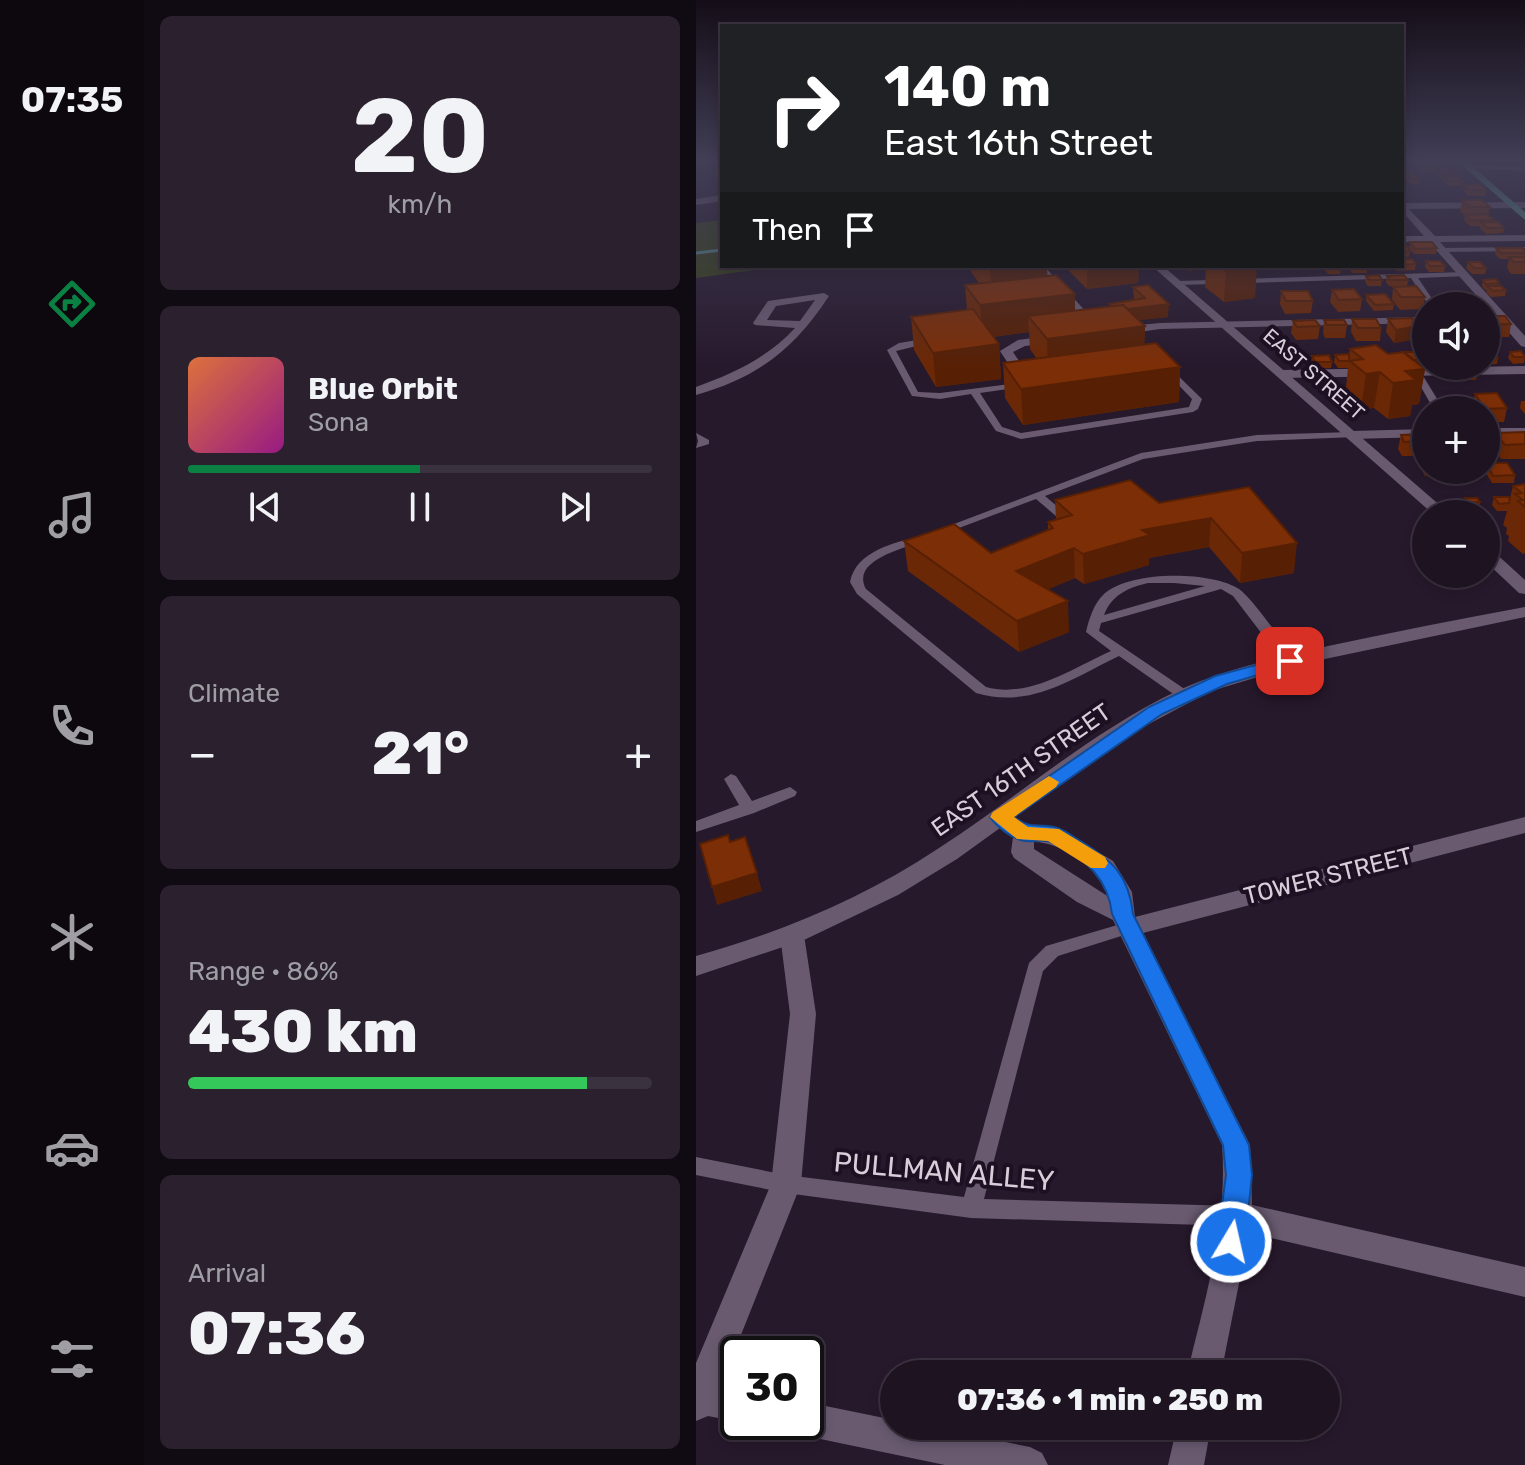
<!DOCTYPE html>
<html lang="en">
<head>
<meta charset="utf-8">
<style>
	:root { --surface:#1d1321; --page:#2a202e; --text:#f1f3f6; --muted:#a09ea5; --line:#3b323f; --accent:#0b8043 }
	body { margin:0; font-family:Rubik,sans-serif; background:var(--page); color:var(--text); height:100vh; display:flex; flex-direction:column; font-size:30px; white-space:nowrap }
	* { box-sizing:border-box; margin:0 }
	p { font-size:26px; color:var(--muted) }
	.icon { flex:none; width:44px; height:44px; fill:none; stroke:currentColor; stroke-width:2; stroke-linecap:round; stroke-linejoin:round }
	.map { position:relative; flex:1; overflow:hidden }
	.details { display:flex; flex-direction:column; gap:16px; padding:16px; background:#100a12; width:552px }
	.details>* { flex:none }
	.banner { position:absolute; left:24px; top:24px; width:684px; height:244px; border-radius:0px; box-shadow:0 4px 12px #0003,0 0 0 2px var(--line); background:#202124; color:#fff; overflow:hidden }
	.buttons { position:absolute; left:716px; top:292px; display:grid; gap:16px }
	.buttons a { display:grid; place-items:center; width:88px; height:88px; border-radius:50%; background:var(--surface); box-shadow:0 4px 12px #0003,0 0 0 2px var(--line); font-size:40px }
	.speed { position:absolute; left:24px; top:1336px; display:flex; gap:16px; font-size:40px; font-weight:700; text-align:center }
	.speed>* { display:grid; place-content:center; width:104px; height:104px; border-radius:50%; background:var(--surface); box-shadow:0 4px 12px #0003,0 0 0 2px var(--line); line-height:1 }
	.speed .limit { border:4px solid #111; border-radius:12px; background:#fff; color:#111 }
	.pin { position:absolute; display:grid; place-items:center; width:68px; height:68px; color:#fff; margin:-34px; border-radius:16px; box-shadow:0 4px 12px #0006 }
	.me { position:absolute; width:88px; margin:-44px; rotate:9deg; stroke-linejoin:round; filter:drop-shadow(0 0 6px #0008) }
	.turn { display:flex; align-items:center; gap:28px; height:168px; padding:0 32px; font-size:36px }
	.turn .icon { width:104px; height:104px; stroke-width:2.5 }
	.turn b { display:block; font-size:56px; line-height:68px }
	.then { display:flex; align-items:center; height:76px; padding:0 32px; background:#0003; gap:16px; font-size:30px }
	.big { font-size:60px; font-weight:800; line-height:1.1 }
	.details .card { flex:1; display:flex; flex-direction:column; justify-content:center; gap:12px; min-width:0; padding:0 28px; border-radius:12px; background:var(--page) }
	.details .dial { align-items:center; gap:0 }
	.dial b { font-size:104px; line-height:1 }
	.song { display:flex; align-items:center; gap:24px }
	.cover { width:96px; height:96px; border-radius:12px; background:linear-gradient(135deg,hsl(20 70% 55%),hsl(310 70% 35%)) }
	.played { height:8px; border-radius:4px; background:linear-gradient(90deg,var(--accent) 50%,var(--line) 50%) }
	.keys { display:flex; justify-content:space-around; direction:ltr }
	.heat { display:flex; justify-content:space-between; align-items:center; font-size:44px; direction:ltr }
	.charge { height:12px; border-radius:6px; background:linear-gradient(90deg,#34c759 86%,var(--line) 0) }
	.trip { position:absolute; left:184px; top:1360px; width:460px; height:80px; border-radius:40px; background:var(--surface); box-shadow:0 4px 12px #0003,0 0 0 2px var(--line); font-weight:800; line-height:80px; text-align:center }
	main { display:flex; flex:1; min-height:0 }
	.tabs { display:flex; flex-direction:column; width:144px; justify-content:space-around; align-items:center; background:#0c080d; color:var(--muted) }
	.tabs .icon { width:56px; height:56px }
	.tabs .on { color:var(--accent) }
	.tabs b { font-size:36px; color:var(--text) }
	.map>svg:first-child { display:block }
	.green { fill:#374116 }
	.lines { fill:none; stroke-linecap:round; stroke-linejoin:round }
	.stream { stroke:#56878b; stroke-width:3 }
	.lane { fill:#695a70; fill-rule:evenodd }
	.street { fill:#695a70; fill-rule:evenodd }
	.secondary { fill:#695a70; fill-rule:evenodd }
	.primary { fill:#52978c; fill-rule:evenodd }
	.wall { fill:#6b2806 }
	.shaded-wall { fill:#572005 }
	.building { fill:#7c2e07; stroke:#572005; stroke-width:2 }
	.route { fill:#1a73e8; stroke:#114b97; stroke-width:2 }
	.slow { fill:#f59e0b }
	.labels { text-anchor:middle; stroke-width:8; stroke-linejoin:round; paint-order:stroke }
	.far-street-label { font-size:20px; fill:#d7ceda; stroke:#1d1022 }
	.street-label { font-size:24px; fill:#d7ceda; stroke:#1d1022 }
	.near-street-label { font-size:28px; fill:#d7ceda; stroke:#1d1022 }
</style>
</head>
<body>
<main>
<nav class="tabs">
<b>07:35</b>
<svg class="icon on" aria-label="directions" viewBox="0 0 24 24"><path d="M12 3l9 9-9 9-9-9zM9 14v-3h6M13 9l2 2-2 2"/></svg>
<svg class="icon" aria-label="music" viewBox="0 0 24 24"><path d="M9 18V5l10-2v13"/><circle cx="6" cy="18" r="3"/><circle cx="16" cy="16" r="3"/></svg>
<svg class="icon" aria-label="phone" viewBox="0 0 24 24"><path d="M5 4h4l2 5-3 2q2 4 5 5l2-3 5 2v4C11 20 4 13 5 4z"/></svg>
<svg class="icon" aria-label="climate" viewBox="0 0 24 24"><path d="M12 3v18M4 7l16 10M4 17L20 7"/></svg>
<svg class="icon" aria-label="car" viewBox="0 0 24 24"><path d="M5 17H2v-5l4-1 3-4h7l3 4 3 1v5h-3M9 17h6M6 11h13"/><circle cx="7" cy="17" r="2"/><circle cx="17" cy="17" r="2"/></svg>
<svg class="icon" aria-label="filters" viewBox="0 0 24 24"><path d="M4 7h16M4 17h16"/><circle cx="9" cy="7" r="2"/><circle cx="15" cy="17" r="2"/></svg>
</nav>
<section class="details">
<div class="card dial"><b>20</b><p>km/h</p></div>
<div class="card">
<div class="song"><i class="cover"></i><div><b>Blue Orbit</b><p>Sona</p></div></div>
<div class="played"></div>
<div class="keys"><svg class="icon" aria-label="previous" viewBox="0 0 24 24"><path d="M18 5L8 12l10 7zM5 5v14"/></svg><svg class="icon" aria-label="pause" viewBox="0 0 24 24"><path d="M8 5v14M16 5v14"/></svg><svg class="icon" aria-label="next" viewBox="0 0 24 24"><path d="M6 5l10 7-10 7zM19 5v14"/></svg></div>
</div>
<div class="card"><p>Climate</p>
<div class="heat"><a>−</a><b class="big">21°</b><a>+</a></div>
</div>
<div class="card"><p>Range · 86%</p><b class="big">430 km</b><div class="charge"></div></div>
<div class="card"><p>Arrival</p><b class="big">07:36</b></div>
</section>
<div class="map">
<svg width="829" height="1465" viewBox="0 0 829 1465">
	<rect width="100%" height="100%" fill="#27192c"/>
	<path class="green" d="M26,220v46h62l-88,12v-55z"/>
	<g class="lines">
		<path class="stream" d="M0,253l26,-3"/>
		<path class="lane" d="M772,165l57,2v4l-59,-3z
			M829,247v4l-83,1 -4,-2 4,-2z
			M769,272l4,2 -1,2 -50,2 19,28h-8l-18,-28 -233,7 -4,-2 4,-2z
			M234,338h3v4l-37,9 22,41 22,1 85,-11v4l-3,1 -42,6 22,34 19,6 168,-26 3,-8 -28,-29v-4l3,-1 35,34 -4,10 -5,3 -172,27 -25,-8 -25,-37 -31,5 -28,-3 -25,-46 12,-7z
			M720,368l4,3 24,39h-10l-22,-39z
			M656,432l3,1v4l-98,4 -114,18 -98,37 26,22v4h-8l-27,-23 -93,35h-8l-2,-2 208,-79 116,-18z
			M0,433l13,7v4l-13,4 2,-7z
			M224,536l6,3 -2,2c-19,7 -74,19 -58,48l120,98c43,12 87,-19 125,-36l-25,-19c3,-13 8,-29 18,-38 26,-24 108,-23 135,-5 14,10 46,56 57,72l-1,3h-10l-52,-68 -12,-7 -120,34 -2,8 90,61 2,3 -2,3h-10l-60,-42c-48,23 -88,53 -143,37l-119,-99 -7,-12c6,-31 44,-39 70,-46zM452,583h26l31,3 -101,29c8,-20 23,-27 44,-32z
			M35,774l5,2 16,25 38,-14 7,5 -2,4 -41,17 -58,19v-11l43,-16 -15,-26z
			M435,921l6,2 2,4 -2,4 -79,25 -15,15 -59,228 252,7 7,3 4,7 -4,7 -7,3 -265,-8 -185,-25 -90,-18v-18l90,18 178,22 65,-234 17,-17z"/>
		<path class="street" d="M26,195v6l-26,4v-6z
			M706,202l33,34 90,-1v6l-85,1 85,94v11l-4,-1 -92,-104h-27v-6h22l-22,-25z
			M337,266h11l57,62v4h-8z
			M128,293l5,3c-35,53 -70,81 -133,99v-8c38,-14 71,-29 99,-59l-40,-3 -2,-2 15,-22zM119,300l-15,21 -33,-1 9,-14z
			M730,317v6l-266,6 -42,6 -6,-4 6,-4 42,-4z
			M359,335l4,1v6l-34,4 -12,6 21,31 -11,3 -23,-35 18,-11z
			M829,366v8l-244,4 -6,-4 6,-4z
			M790,428h39v8h-39z
			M730,429v8l-74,2 -7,-4 7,-4z
			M304,810l29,16 31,3 53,32 19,31 3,25 390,-100v16l-382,100 107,212 2,60 273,62v30l-276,-64 -28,141h-34c18,-75 41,-150 35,-229l-109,-225 -36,-18 -63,-44 -3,-6 2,-15 -24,-20 3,-5zM338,842c27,0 70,28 75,55l-75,-48z
			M96,926l9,2 3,7 12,79 -15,170 -80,201 17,3v34l-30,-6 -12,5v-58l75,-179 19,-170 -10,-79 3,-7z
			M110,1402l88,18v6h31l105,21 12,6 6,12h-103l-139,-29 -12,-5 -4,-9h16z
			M481,1426h34l-7,39h-36z"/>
		<path class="secondary" d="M829,202v6l-123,1v-6z
			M456,266h11l287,248h-17z
			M790,548l6,2 33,30v14l-6,-1 -33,-31z
			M829,607v10l-224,47 -90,27 -81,43 -173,125 -59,36 -94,45 -108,36v-20c86,-24 168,-58 243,-108 80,-52 152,-116 238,-157 48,-22 100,-33 151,-45 66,-14 131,-27 197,-39z"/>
		<path class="primary" d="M760,160h9l60,52v8z"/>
	</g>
	<path class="wall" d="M710,160h34l7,7v2l16,12 -1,5h-14l-5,-5v-2h-2l-5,-5v-2h-15l-6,-9h-6z
		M26,170v8l-6,-2 -1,-5z
		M710,173l14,6 -1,5h-9l-5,-6z
		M767,185l23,5 -1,6h-17l-5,-6z
		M766,200l28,7 -2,8 6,5 -1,2 11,6 -1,5 -17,1 -6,-6v-2h-10l-6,-6 1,-4 -5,-5z
		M714,242l27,6 -1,6h-22l-5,-6z
		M706,244l8,7 -1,6h-7z
		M800,248l29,2v24h-14l-4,-6 2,-9h-9l-5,-5z
		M706,260l14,4 -1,6 -18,1 -3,-5h8z
		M730,261l19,5 -1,6h-15l-4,-5z
		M772,262l18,6 -1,6h-13l-6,-6z
		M275,266h76v10l28,35 34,-5v-2l25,-4 -1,-13 35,30 -29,3 6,6 -1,19 36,22 -1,35 -156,23 -18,-27 -2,-35 34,-4 -7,-10 -1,-17 -36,5 6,7 2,35 -65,8 -22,-37 -3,-33 56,-7 -2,-25 15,-1 -9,-12z
		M368,266h75l-1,17 -51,6z
		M486,266h74l-1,32 -31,4 -19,-15 1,-19 -18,3z
		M629,266h14l2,2 -1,6h-12l-4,-5z
		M653,266h18v7h-15l-3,-5z
		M670,276l16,4 -1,6h-13l-3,-4z
		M691,276l21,4 -1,6h-18l-3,-4z
		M787,280l16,3 -1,3 8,4 -1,6 -14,1 -5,-4 1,-3h-2l-3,-4z
		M697,287l32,10 -2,12 -23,1 -8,-11z
		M636,290l30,9 -2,12 -22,1 -8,-10z
		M585,291l32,10 -2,12 -26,1 -5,-10z
		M670,295l28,9 -1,6 -19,1 -8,-10z
		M790,316l25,8 -2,13h-23z
		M730,317v23h-1l-8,-10 -1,9 -22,4 -8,-11 2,-13 30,7 1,-8z
		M656,319l29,9 -1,13h-24l-5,-9z
		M628,320l23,5 -2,13h-20l-2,-5z
		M597,321l27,5 -2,13 -22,1 -5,-7z
		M654,349l76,11 -1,6h-3l3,3 -6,35 -7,1 -2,11 -22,3 -14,-11 -13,1 -16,-13 3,-28h-10l-4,-6 1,-7 14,-1z
		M814,352l15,4 -1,7 -11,1 -5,-6z
		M790,353l12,5 -1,6 -11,1z
		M616,356l20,6 -1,6 -17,1 -3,-7z
		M750,368l32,5 -2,7h-27l-4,-5z
		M779,394l32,14 -3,14h-18v-12h-13l-1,-2z
		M825,401h4v13l-5,-6z
		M829,432v27h-24l-9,-12 4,-14z
		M730,434v36h29l-1,5 -29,1 -11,-20h-12l-4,-7 3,-14z
		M790,463l29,12 -1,8h-22l-8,-13h2z
		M829,484v69l-2,1 -15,-13 1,-5 -3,-2 1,-6 -4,-3 4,-14h-10l-5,-6 2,-8 16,1 3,-12z
		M553,487l45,86 -54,10 -31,-36 -60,11v7l-65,19 -9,-6 -27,11 21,43 -50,20 -111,-81 -4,-30 87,12 57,-23v-8l8,-3 -1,-19 104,3z
		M769,498l15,4 -2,8 -11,1 -3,-5z"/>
	<path class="shaded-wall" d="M323,266h28l1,28 -56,6 -2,-31z
		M391,266h52l-1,17 -51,6z
		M493,266h18l-1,2 -18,3z
		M561,267l-2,31 -31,4 2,-31z
		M379,294v32l-47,-10 1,16 -46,6 -3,-33z
		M473,304l-1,13 -52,6v-12z
		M449,326l-1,34 -96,13 -1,-34z
		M722,326l-2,13 -22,4 2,-13z
		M303,344l2,35 -65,8 -3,-34z
		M484,367l-1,35 -156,23 -2,-36z
		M729,369l-6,35 -7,1 -2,11 -22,3 5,-36 12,-12z
		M684,372l-6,36 -13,1 5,-35z
		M515,518l-2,29 -60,11v7l-65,19 -1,-30 59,-24z
		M601,543l-3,30 -54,10 2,-30z
		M378,548l1,30 -57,24 -2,-31z
		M372,601l1,31 -50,20 -2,-31z
		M61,873l5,18 -45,14 -5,-18z"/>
	<path class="building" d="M721,160h23l7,7h-25z
		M740,169h14l5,5h-13z
		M710,173h7l7,6h-9z
		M747,176h15l5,5h-15z
		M784,184l6,6h-17l-6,-5z
		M766,200h20l8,7h-21z
		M791,214l7,6h-23l-6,-5z
		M785,222h17l6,6h-17z
		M714,242h22l5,6 -22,1z
		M706,244h3l5,7h-8z
		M800,248h27l2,2v3h-24z
		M813,257h16v5h-11z
		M716,259l4,5 -14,1v-5z
		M730,261h14l5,5h-15z
		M772,262h12l6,6h-12z
		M292,266h31l-29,3z
		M524,266h36l1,1 -31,4z
		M631,266h12l2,2h-12z
		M360,275l19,19 -95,11 -15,-20z
		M683,275l3,5h-13l-3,-4z
		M708,275l4,5h-18l-3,-4z
		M800,279l3,4 -13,1 -3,-4z
		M452,285l21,19 -41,5 -5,-4 -12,1 -2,-2 36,-6 -12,-11z
		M720,286l9,11h-24l-8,-10z
		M791,286h14l5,4 -13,1z
		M658,289l8,10 -23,1 -7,-10z
		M585,291h27l5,10h-27z
		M689,294l9,10 -19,1 -9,-10z
		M427,305l22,21 -98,13 -19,-23z
		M277,309l26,35 -66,9 -22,-36z
		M790,316h19l6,8 -22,1 -3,-4z
		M730,317v9l-7,-8z
		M716,318l6,8 -22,4 -8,-11z
		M656,319h24l5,9h-23z
		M619,320l5,6 -23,1 -4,-6z
		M628,320h20l3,5h-20z
		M460,343l24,24 -159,22 -18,-26z
		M680,345l12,9 16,-2 21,17 -20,2 11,9 -23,3 -13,-11 -14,2 -16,-13 13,-2 -13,-10z
		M825,351l4,6h-11l-4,-5z
		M707,352h18l5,8h-13z
		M798,352l4,6h-12v-5z
		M653,354v7h-10l-4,-6z
		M633,355l3,7h-17l-3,-6z
		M777,367l5,6h-28l-4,-5z
		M801,393l10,15 -22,1 -10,-15z
		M829,432v12l-20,1 -9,-12z
		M730,434v25l-9,-18 -13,1 -3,-7z
		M790,463h21l8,12 -22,1z
		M434,480l29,23 90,-16 48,56 -55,10 -31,-35 -69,12 8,5 -67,19 -9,-6 -58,23 52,30 -51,20 -113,-80 50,-17 37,29 62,-25 -5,-6 24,-7 -17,-15z
		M829,484v23l-7,-6 5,-1 -8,-6 7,-1 -9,-7z
		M798,497h14l2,1 -1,5 -10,1z
		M769,498h12l3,4 -11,1z
		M32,835l2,7 15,-5 12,36 -45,14 -12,-43z"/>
	<linearGradient id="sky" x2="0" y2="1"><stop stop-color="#150e18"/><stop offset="0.44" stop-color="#413e56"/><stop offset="1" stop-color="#413e56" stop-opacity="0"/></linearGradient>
	<rect width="829" height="365" fill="url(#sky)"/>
	<path class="route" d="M594,656l8,5 -2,3 -69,20 -65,30 -148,103c18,13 21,6 40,10 10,2 19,10 28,15 31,19 47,34 51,72l116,231 3,30 -7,67 -5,10 -9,4 -10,-4 -4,-10 9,-67 -3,-30 -111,-231c-4,-36 -28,-58 -61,-72 -8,-3 -17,0 -25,-1 -13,-1 -29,-14 -36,-24l159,-110 66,-31z"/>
	<path class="slow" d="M353,776l10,6 -3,5 -42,30 14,10 31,2 46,28 3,6 -3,5h-14l-43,-27 -31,-2 -27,-22 3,-5z"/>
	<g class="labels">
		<g class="far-street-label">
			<text transform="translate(618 374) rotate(41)" y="7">EAST STREET</text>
		</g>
		<g class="street-label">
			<text transform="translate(325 770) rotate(-35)" y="8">EAST 16TH STREET</text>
			<text transform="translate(632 876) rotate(-14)" y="8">TOWER STREET</text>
		</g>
		<g class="near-street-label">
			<text transform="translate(248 1171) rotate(5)" y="10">PULLMAN ALLEY</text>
		</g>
	</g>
</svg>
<div class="buttons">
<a><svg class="icon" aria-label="sound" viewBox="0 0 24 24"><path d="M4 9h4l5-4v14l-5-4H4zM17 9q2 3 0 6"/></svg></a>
<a>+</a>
<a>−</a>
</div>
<div class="speed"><div class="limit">30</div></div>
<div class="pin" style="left:594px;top:661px;background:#d93025"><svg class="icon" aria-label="arrive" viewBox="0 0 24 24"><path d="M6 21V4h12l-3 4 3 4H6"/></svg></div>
<svg class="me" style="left:535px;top:1242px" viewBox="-20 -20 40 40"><circle r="17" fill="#1a73e8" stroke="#fff" stroke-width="3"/><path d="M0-11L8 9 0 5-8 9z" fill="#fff"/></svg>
<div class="trip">07:36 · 1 min · 250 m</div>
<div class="banner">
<div class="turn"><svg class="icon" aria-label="right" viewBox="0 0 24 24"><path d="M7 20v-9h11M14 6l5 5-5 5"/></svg><div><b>140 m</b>East 16th Street</div></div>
<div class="then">Then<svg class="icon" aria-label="arrive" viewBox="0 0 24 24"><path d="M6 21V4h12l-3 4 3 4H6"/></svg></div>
</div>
</div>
</main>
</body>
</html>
